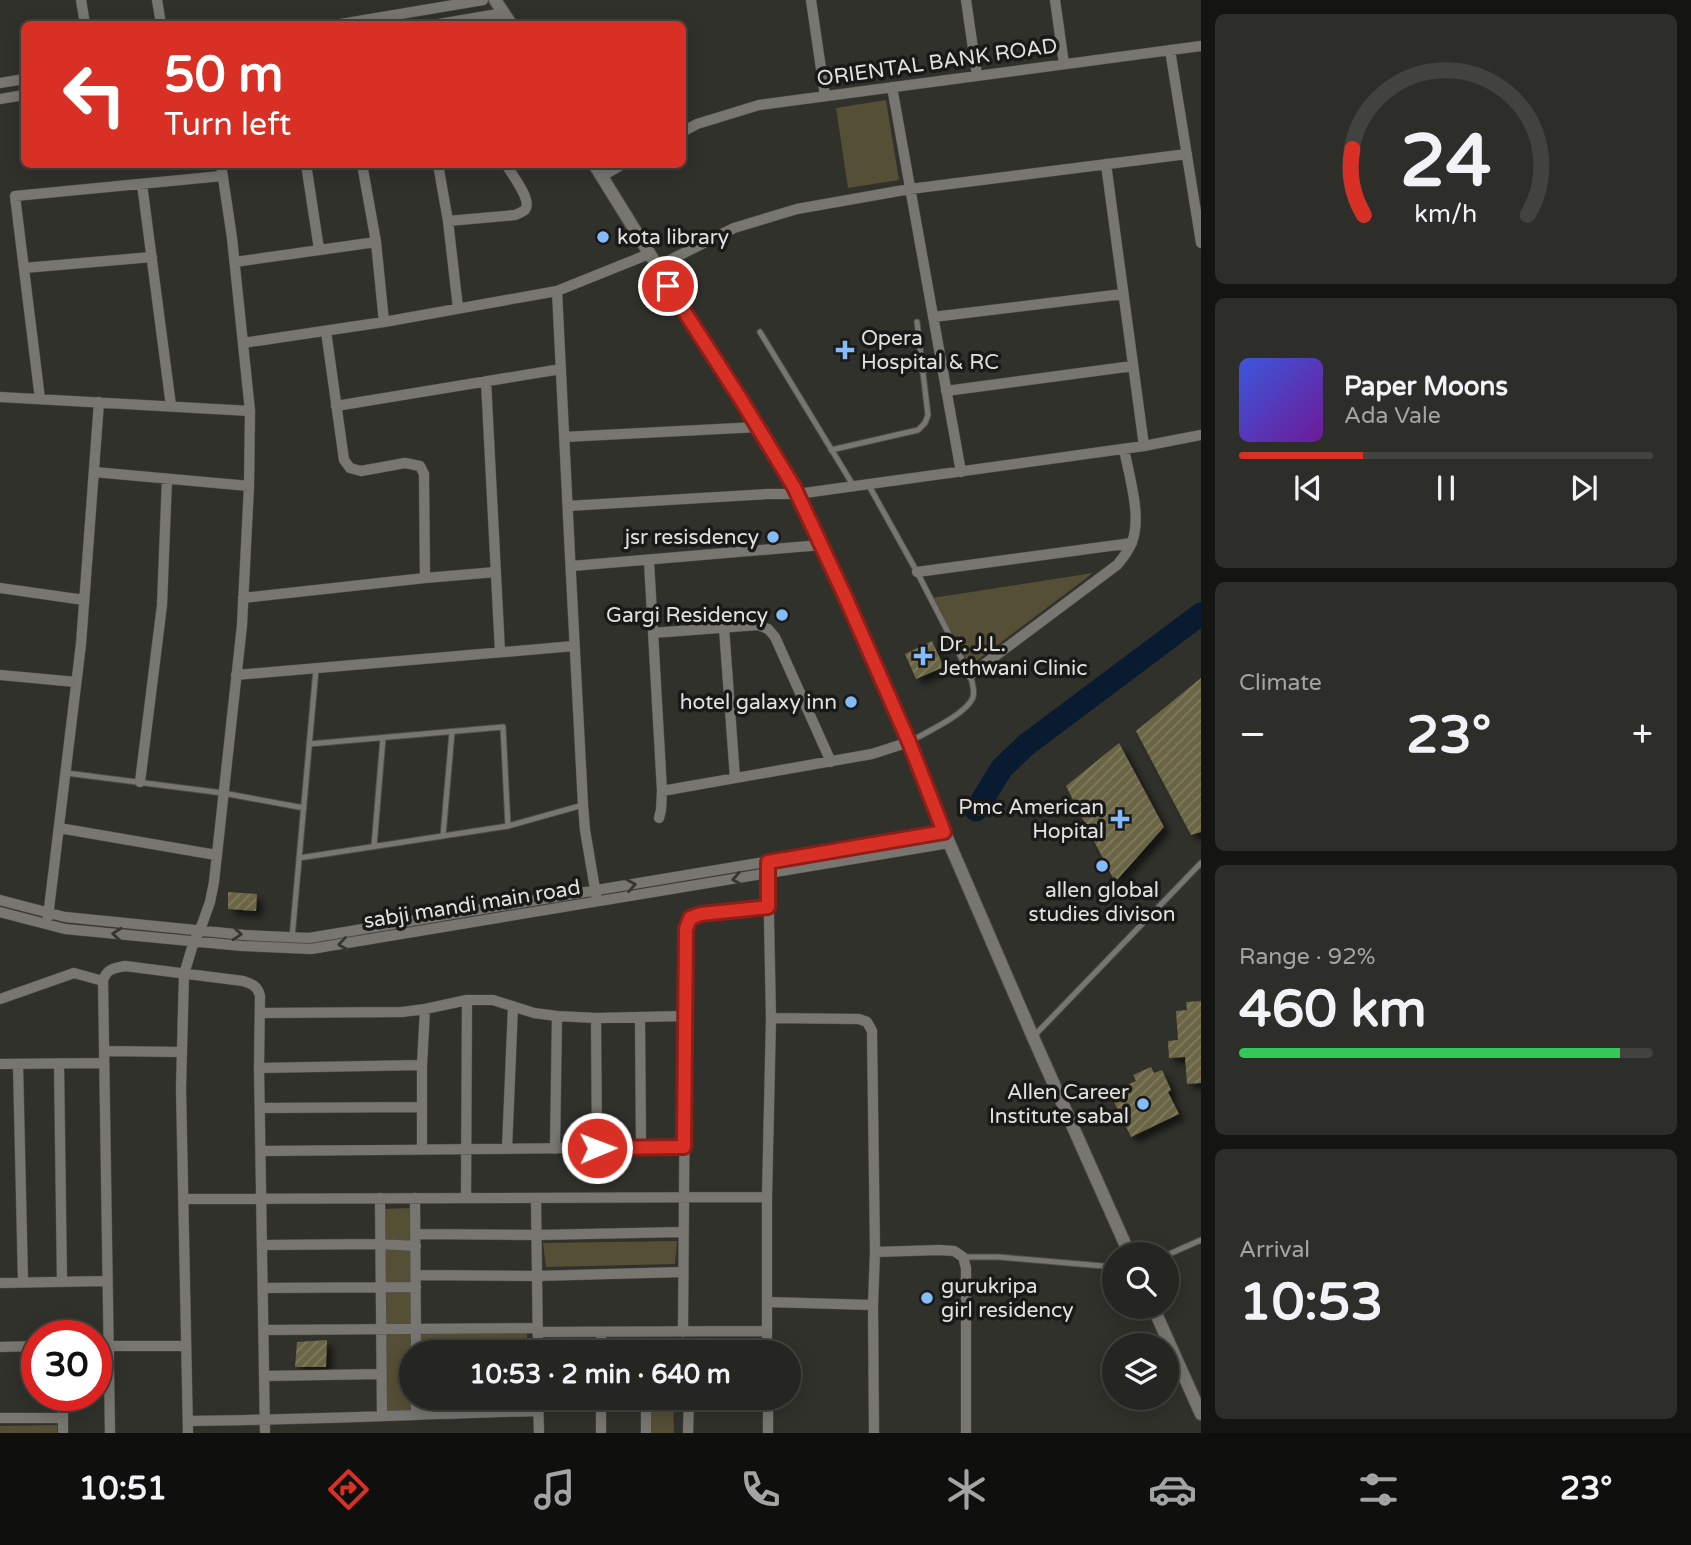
<!DOCTYPE html>
<html lang="en">
<head>
<meta charset="utf-8">
<style>
	:root { --surface:#252521; --page:#2d2d2a; --text:#f1f3f6; --muted:#a3a5a5; --line:#42423f; --accent:#d93025 }
	body { margin:0; font-family:"Varela Round",sans-serif; background:var(--page); color:var(--text); height:100vh; display:flex; flex-direction:column; font-size:26px; white-space:nowrap }
	* { box-sizing:border-box; margin:0 }
	p { font-size:23px; color:var(--muted) }
	.icon { flex:none; width:38px; height:38px; fill:none; stroke:currentColor; stroke-width:2; stroke-linecap:round; stroke-linejoin:round }
	.map { position:relative; flex:1; overflow:hidden }
	.details { display:flex; flex-direction:column; gap:14px; padding:14px; background:#141412; width:490px }
	.details>* { flex:none }
	.hud { position:absolute; left:21px; top:21px; width:665px; height:147px; border-radius:10px; box-shadow:0 4px 18px #0003,0 0 0 2px var(--line); background:#d93025; color:#fff; overflow:hidden }
	.fabs { position:absolute; left:1102px; top:1242px; display:grid; gap:14px }
	.fabs a { display:grid; place-items:center; width:77px; height:77px; border-radius:50%; background:var(--surface); box-shadow:0 4px 18px #0003,0 0 0 2px var(--line); font-size:35px }
	.speed { position:absolute; left:21px; top:1320px; display:flex; gap:14px; font-size:35px; font-weight:700; text-align:center }
	.speed>* { display:grid; place-content:center; width:91px; height:91px; border-radius:50%; background:var(--surface); box-shadow:0 4px 18px #0003,0 0 0 2px var(--line); line-height:1 }
	.speed .limit { border:10px solid #d22; background:#fff; color:#111 }
	.pin { position:absolute; display:grid; place-items:center; width:60px; height:60px; color:#fff; margin:-30px; border:4px solid #fff; border-radius:50%; box-shadow:0 2px 7px #0007 }
	.me { position:absolute; width:77px; margin:-38px; rotate:89deg; stroke-linejoin:round; filter:drop-shadow(0 0 5px #0008) }
	.turn { display:flex; align-items:center; gap:24px; height:147px; padding:0 28px; font-size:32px }
	.turn .icon { width:91px; height:91px; stroke-width:2.5 }
	.turn b { display:block; font-size:49px; line-height:60px }
	.big { font-size:52px; font-weight:700; line-height:1.1 }
	.details .card { flex:1; display:flex; flex-direction:column; justify-content:center; gap:10px; min-width:0; padding:0 24px; border-radius:10px; background:var(--page) }
	.details .dial { align-items:center; gap:0 }
	.dial svg { height:182px; overflow:visible; fill:none; stroke:var(--line); stroke-width:7; stroke-linecap:round; text-anchor:middle }
	.dial text { fill:var(--text); stroke:none }
	.song { display:flex; align-items:center; gap:21px }
	.cover { width:84px; height:84px; border-radius:10px; background:linear-gradient(135deg,hsl(230 70% 55%),hsl(280 70% 35%)) }
	.played { height:7px; border-radius:4px; background:linear-gradient(90deg,var(--accent) 30%,var(--line) 30%) }
	.keys { display:flex; justify-content:space-around; direction:ltr }
	.heat { display:flex; justify-content:space-between; align-items:center; font-size:38px; direction:ltr }
	.charge { height:10px; border-radius:5px; background:linear-gradient(90deg,#34c759 92%,var(--line) 0) }
	.trip { position:absolute; left:399px; top:1340px; width:402px; height:70px; border-radius:35px; background:var(--surface); box-shadow:0 4px 18px #0003,0 0 0 2px var(--line); font-weight:700; line-height:70px; text-align:center }
	.menu { display:flex; height:112px; justify-content:space-around; align-items:center; background:#0f0f0d; color:var(--muted) }
	.menu .icon { width:49px; height:49px }
	.menu .active { color:var(--accent) }
	.menu b { font-size:32px; color:var(--text) }
	main { display:flex; flex:1; min-height:0 }
	.map>svg:first-child { display:block }
	.green { fill:#544f35 }
	.lines { fill:none; stroke-linecap:round; stroke-linejoin:round }
	.river { stroke:#091b30; stroke-width:23 }
	.building { fill:url(#building-hatch); filter:url(#shadow) }
	.service-casing { stroke:#4d4d4a; stroke-width:7 }
	.minor-casing { stroke:#4d4d4a; stroke-width:11 }
	.tertiary-casing { stroke:#4d4d4a; stroke-width:14 }
	.service { stroke:#777671; stroke-width:5 }
	.minor { stroke:#777671; stroke-width:10 }
	.tertiary { stroke:#777671; stroke-width:12 }
	.oneway { stroke:#353532 }
	.route-casing { stroke:#8d1f18; stroke-width:18 }
	.route { stroke:#d93025; stroke-width:12 }
	.poi-dot { fill:#84bcfb; stroke:#191917; stroke-width:2.5 }
	.labels { text-anchor:middle; stroke-width:7; stroke-linejoin:round; paint-order:stroke }
	.street-label { font-size:21px; fill:#e2e1df; stroke:#191917 }
	.poi-label { font-size:21px; fill:#e2e1df; stroke:#191917; text-anchor:end }
</style>
</head>
<body>
<main>
<div class="map">
<svg width="1201" height="1433" viewBox="0 0 1201 1433">
	<defs>
		<pattern id="building-hatch" width="6" height="6" patternUnits="userSpaceOnUse" patternTransform="scale(1.75)"><rect width="6" height="6" fill="#6b6545"/><path d="M-1 1l2-2M0 6l6-6M5 7l2-2" fill="none" stroke="#807b5f"/></pattern>
		<filter id="shadow"><feDropShadow dx="6" dy="6" stdDeviation="3.5" flood-color="#0009"/></filter>
	</defs>
	<rect width="100%" height="100%" fill="#31312c"/>
	<path class="green" d="M886,100l13,80 -51,8 -12,-80z
		M1093,573l-126,95 -35,-70z
		M411,1208l1,203h-27l-1,-202z
		M677,1241l-2,23 -129,3 -3,-24z
		M527,1332v21h-105l-1,-20z
		M647,1398h26l1,35h-26z
		M57,1425v8h-57v-7z"/>
	<g class="lines">
		<path class="river" d="M976,810l26,-42 24,-23 175,-131"/>
	</g>
	<path class="building" d="M932,641l12,26 -28,12 -11,-25z
		M1201,678v154l-10,3 -55,-104z
		M1119,743l45,84 -49,55 -49,-96z
		M228,892l29,2 -1,17 -28,-2z
		M1201,1001v82l-14,1 -2,-27 -16,1 -1,-17 10,-1 -2,-29 11,-1 -1,-8z
		M1151,1067l3,6 8,-3 9,20 -3,2 11,22 -48,23 -17,-35 8,-4 -2,-5 7,-4 -2,-3 11,-5 -3,-6z
		M327,1340l-1,27h-31l2,-25z"/>
	<g class="lines">
		<defs>
			<path id="service" d="M760,332l93,153
				M831,450l87,-20 7,-7 3,-8 -11,-93
				M868,484l49,88 53,103c2,7 5,14 3,22 -6,17 -48,36 -64,45
				M309,744l194,-17 5,99
				M66,773l157,20 81,15
				M443,836l9,-104
				M374,846l9,-108
				M299,858l209,-32 75,-21
				M292,938l24,-269
				M1033,1037l168,-174
				M1167,1255l34,-15
				M963,1257h36l116,10"/>
			<path id="minor" d="M81,0l4,24
				M157,0l4,24
				M811,0l14,96
				M966,0l11,76
				M1055,0l9,64
				M341,24l142,-24
				M439,24l65,-11
				M1170,50l31,193
				M0,83l24,-4
				M892,87l69,385
				M0,99l24,-4
				M682,132l15,-8 62,-19 442,-59
				M306,164l13,85
				M362,164l14,78 8,80
				M438,164l10,57 10,87
				M1106,164l38,282
				M601,177l22,-13
				M142,184l29,222
				M448,221l67,-6c3,-1 7,-3 10,-5 8,-10 -14,-36 -19,-46
				M235,262l141,-20
				M656,267l78,-39 63,-19 113,-20 277,-35
				M24,268l128,-11
				M557,291c9,171 16,343 26,514l2,25 11,65
				M933,317l190,-23
				M326,331l18,129 6,8 11,3 44,-8 15,3 4,8 1,104
				M243,343l141,-21 173,-31 92,-37
				M486,381l14,271
				M946,391l187,-25
				M0,397l250,14
				M40,399l-25,-203 207,-20
				M336,406l225,-37
				M564,437l194,-10
				M94,472l155,14
				M568,506l199,-12h30l347,-48 57,-11
				M649,561l13,230 -1,19 -2,8
				M572,566l249,-21
				M917,572l215,-29
				M0,588l84,12
				M243,598l182,-20 71,-6
				M724,628l11,150
				M653,633l105,-8 10,4 7,8 56,125
				M0,675l76,7
				M236,675l338,-29
				M970,675l147,-110c6,-7 12,-15 15,-23 10,-26 -3,-66 -8,-93
				M140,782l22,-177 5,-126
				M662,791l210,-37 37,-12
				M59,828l157,27
				M0,900l65,17 180,18 64,3 636,-106
				M0,912l65,17 177,17 69,3 638,-106
				M48,917l33,-273 18,-242
				M0,999l74,-26 29,8
				M261,1013l141,-1 23,-3 42,-9h26l41,13 23,3 39,2 89,-2
				M640,1017l1,130
				M596,1018l1,130
				M771,1018l88,1 8,3 5,9 3,221 -2,53 1,128
				M104,1051l77,1
				M0,1064l104,-1
				M18,1064l5,218
				M59,1064l3,218
				M259,1068l163,-3
				M260,1108l162,-1
				M507,1149l6,-143
				M555,1149l2,-133
				M422,1150v-85l3,-56
				M261,1151l423,-4
				M380,1198l2,217
				M415,1198l1,155
				M466,1198l1,-198
				M536,1198l2,155
				M183,1199l584,-2
				M416,1234l121,1 147,-3
				M262,1245l118,-1 36,2
				M875,1252l64,-2 15,1 9,6 3,11v165
				M416,1275l120,1 147,-4
				M0,1283l107,-2
				M263,1288l153,-1
				M767,1302l106,3
				M264,1330l273,-2
				M537,1332l230,-1
				M601,1332v21
				M683,1332l3,-403 4,-11 11,-4 67,-7
				M96,1346h89
				M0,1347l37,-1
				M767,1353v-156l4,-179 -3,-148
				M264,1376l117,-2
				M63,1395v38
				M416,1398v16
				M538,1398l1,35
				M601,1398v35
				M768,1398v35
				M0,1418h63
				M188,1421c117,-1 234,-7 350,-10
				M110,1433l-7,-452c3,-12 11,-13 22,-15l118,15c9,3 15,5 17,15l-1,72 6,365
				M188,1433l-7,-345 3,-114 10,-33 6,-11 10,-28 4,-20 28,-257 7,-139 1,-75 -18,-173 -11,-74
				M646,1433v-35
				M688,1433l1,-35"/>
			<path id="tertiary" d="M495,0l16,24
				M594,164l200,323 50,107 65,148 26,68 101,234 94,211
				M1153,1307l48,107"/>
		</defs>
		<use href="#service" class="service-casing"/>
		<use href="#minor" class="minor-casing"/>
		<use href="#tertiary" class="tertiary-casing"/>
		<use href="#service" class="service"/>
		<use href="#minor" class="minor"/>
		<use href="#tertiary" class="tertiary"/>
	</g>
	<defs><path id="oneway-chevron" d="M-2-3.5L2.5 0L-2 3.5" fill="none" stroke-width="1.6" stroke-linecap="round" stroke-linejoin="round" transform="scale(1.75)"/></defs>
	<g class="oneway">
		<use href="#oneway-chevron" transform="translate(737 879) rotate(170)"/>
		<use href="#oneway-chevron" transform="translate(631 885) rotate(-10)"/>
		<use href="#oneway-chevron" transform="translate(117 934) rotate(-175)"/>
		<use href="#oneway-chevron" transform="translate(237 934) rotate(5)"/>
		<use href="#oneway-chevron" transform="translate(343 944) rotate(171)"/>
	</g>
	<g class="lines">
		<defs>
			<path id="route" d="M597,1148l87,-1 2,-218 4,-11 11,-4 67,-7v-45l176,-30 -35,-90 -65,-148 -50,-107 -54,-89 -72,-112"/>
		</defs>
		<use href="#route" class="route-casing"/>
		<use href="#route" class="route"/>
	</g>
	<g class="poi-dot">
		<circle cx="603" cy="237" r="7"/>
		<path d="M841.5 339.5h7v7h7v7h-7v7h-7v-7h-7v-7h7z"/>
		<circle cx="773" cy="537" r="7"/>
		<circle cx="782" cy="615" r="7"/>
		<path d="M919.5 645.5h7v7h7v7h-7v7h-7v-7h-7v-7h7z"/>
		<circle cx="851" cy="702" r="7"/>
		<path d="M1116.5 808.5h7v7h7v7h-7v7h-7v-7h-7v-7h7z"/>
		<circle cx="1102" cy="866" r="7"/>
		<circle cx="1143" cy="1104" r="7"/>
		<circle cx="927" cy="1298" r="7"/>
	</g>
	<g class="labels">
		<g class="street-label">
			<text transform="translate(937 62) rotate(-8)" y="7">ORIENTAL BANK ROAD</text>
			<text transform="translate(472 904) rotate(-9)" y="7">sabji mandi main road</text>
		</g>
		<g class="poi-label">
			<text x="617" y="244" text-anchor="start">kota library</text>
			<text x="861" y="345" text-anchor="start">Opera<tspan x="861" dy="24">Hospital &amp; RC</tspan></text>
			<text x="759" y="544">jsr resisdency</text>
			<text x="768" y="622">Gargi Residency</text>
			<text x="939" y="651" text-anchor="start">Dr. J.L.<tspan x="939" dy="24">Jethwani Clinic</tspan></text>
			<text x="837" y="709">hotel galaxy inn</text>
			<text x="1104" y="814">Pmc American<tspan x="1104" dy="24">Hopital</tspan></text>
			<text x="1102" y="897" text-anchor="middle">allen global<tspan x="1102" dy="24">studies divison</tspan></text>
			<text x="1129" y="1099">Allen Career<tspan x="1129" dy="24">Institute sabal</tspan></text>
			<text x="941" y="1293" text-anchor="start">gurukripa<tspan x="941" dy="24">girl residency</tspan></text>
		</g>
	</g>
</svg>
<div class="fabs">
<a><svg class="icon" aria-label="search" viewBox="0 0 24 24"><circle cx="10" cy="10" r="6"/><path d="M15 15l6 6"/></svg></a>
<a><svg class="icon" aria-label="layers" viewBox="0 0 24 24"><path d="M12 4l9 5-9 5-9-5zM3 14l9 5 9-5"/></svg></a>
</div>
<div class="speed"><div class="limit">30</div></div>
<div class="pin" style="left:668px;top:286px;background:#d93025"><svg class="icon" aria-label="arrive" viewBox="0 0 24 24"><path d="M6 21V4h12l-3 4 3 4H6"/></svg></div>
<svg class="me" style="left:597px;top:1148px" viewBox="-20 -20 40 40"><circle r="17" fill="#d93025" stroke="#fff" stroke-width="3"/><path d="M0-11L8 9 0 5-8 9z" fill="#fff"/></svg>
<div class="trip">10:53 · 2 min · 640 m</div>
<div class="hud">
<div class="turn"><svg class="icon" aria-label="left" viewBox="0 0 24 24"><path d="M17 20v-9H6M10 6l-5 5 5 5"/></svg><div><b>50 m</b>Turn left</div></div>
</div>
</div>
<section class="details">
<div class="card dial"><svg viewBox="0 0 100 80">
<path d="M14 69A42 42 0 1 1 86 69"/>
<path d="M14 69A42 42 0 0 1 9 40" stroke="#d93025"/>
<text x="50" y="56" font-size="32" font-weight="700">24</text>
<text x="50" y="72" font-size="11">km/h</text>
</svg></div>
<div class="card">
<div class="song"><i class="cover"></i><div><b>Paper Moons</b><p>Ada Vale</p></div></div>
<div class="played"></div>
<div class="keys"><svg class="icon" aria-label="previous" viewBox="0 0 24 24"><path d="M18 5L8 12l10 7zM5 5v14"/></svg><svg class="icon" aria-label="pause" viewBox="0 0 24 24"><path d="M8 5v14M16 5v14"/></svg><svg class="icon" aria-label="next" viewBox="0 0 24 24"><path d="M6 5l10 7-10 7zM19 5v14"/></svg></div>
</div>
<div class="card"><p>Climate</p>
<div class="heat"><a>−</a><b class="big">23°</b><a>+</a></div>
</div>
<div class="card"><p>Range · 92%</p><b class="big">460 km</b><div class="charge"></div></div>
<div class="card"><p>Arrival</p><b class="big">10:53</b></div>
</section>
</main>
<nav class="menu">
<b>10:51</b>
<svg class="icon active" aria-label="directions" viewBox="0 0 24 24"><path d="M12 3l9 9-9 9-9-9zM9 14v-3h6M13 9l2 2-2 2"/></svg>
<svg class="icon" aria-label="music" viewBox="0 0 24 24"><path d="M9 18V5l10-2v13"/><circle cx="6" cy="18" r="3"/><circle cx="16" cy="16" r="3"/></svg>
<svg class="icon" aria-label="phone" viewBox="0 0 24 24"><path d="M5 4h4l2 5-3 2q2 4 5 5l2-3 5 2v4C11 20 4 13 5 4z"/></svg>
<svg class="icon" aria-label="climate" viewBox="0 0 24 24"><path d="M12 3v18M4 7l16 10M4 17L20 7"/></svg>
<svg class="icon" aria-label="car" viewBox="0 0 24 24"><path d="M5 17H2v-5l4-1 3-4h7l3 4 3 1v5h-3M9 17h6M6 11h13"/><circle cx="7" cy="17" r="2"/><circle cx="17" cy="17" r="2"/></svg>
<svg class="icon" aria-label="filters" viewBox="0 0 24 24"><path d="M4 7h16M4 17h16"/><circle cx="9" cy="7" r="2"/><circle cx="15" cy="17" r="2"/></svg>
<b>23°</b>
</nav>
</body>
</html>
